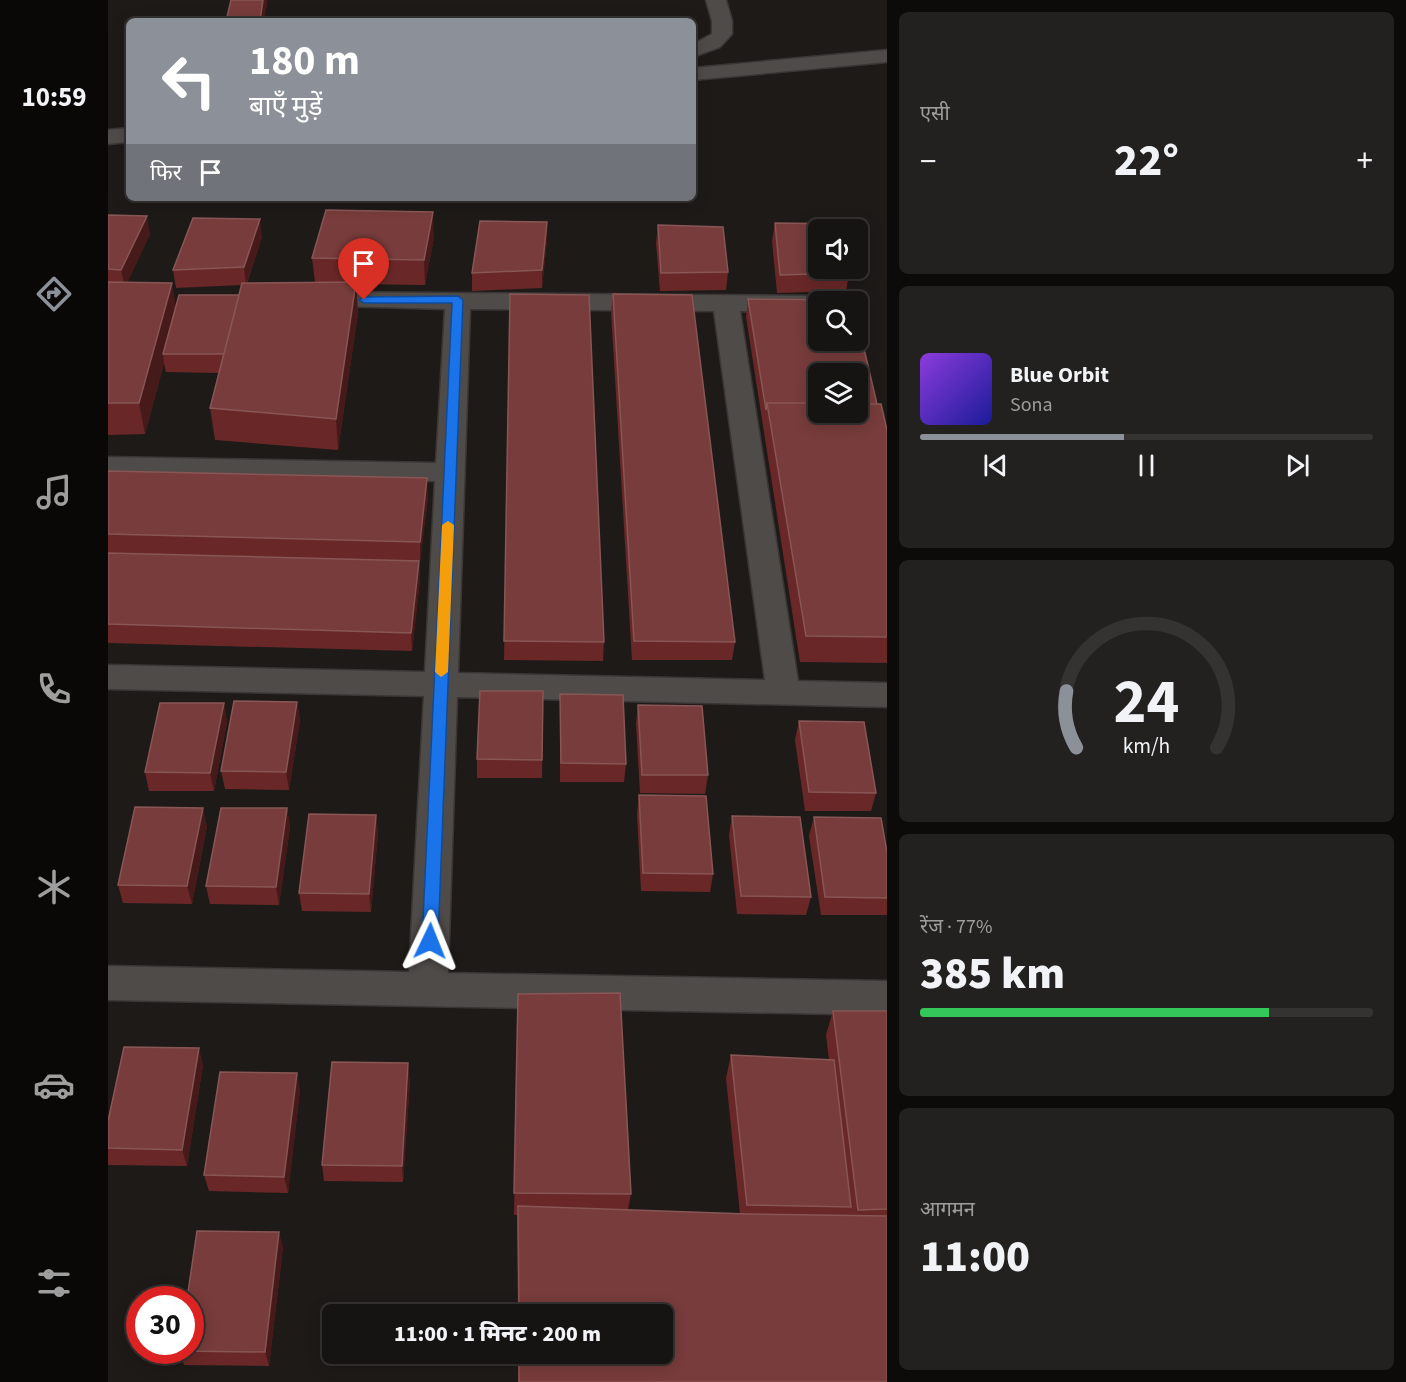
<!DOCTYPE html>
<html lang="hi">
<head>
<meta charset="utf-8">
<style>
	:root { --surface:#161412; --page:#232120; --text:#f1f3f6; --muted:#9e9e9f; --line:#353332; --accent:#8c9099 }
	body { margin:0; font-family:"Source Sans 3","Noto Sans Devanagari",sans-serif; background:var(--page); color:var(--text); height:100vh; display:flex; flex-direction:column; font-size:22px; white-space:nowrap }
	* { box-sizing:border-box; margin:0 }
	p { font-size:20px; color:var(--muted) }
	.icon { flex:none; width:33px; height:33px; fill:none; stroke:currentColor; stroke-width:2; stroke-linecap:round; stroke-linejoin:round }
	.map { position:relative; flex:1; overflow:hidden }
	.details { display:flex; flex-direction:column; gap:12px; padding:12px; background:#0c0b0a; width:519px }
	.details>* { flex:none }
	.top-card { position:absolute; left:18px; top:18px; width:570px; height:183px; border-radius:9px; box-shadow:0 3px 15px #0003,0 0 0 2px var(--line); background:#8c9099; color:#fff; overflow:hidden }
	.tools { position:absolute; left:700px; top:219px; display:grid; gap:12px }
	.tools a { display:grid; place-items:center; width:60px; height:60px; border-radius:9px; background:var(--surface); box-shadow:0 3px 15px #0003,0 0 0 2px var(--line); font-size:30px }
	.speed { position:absolute; left:18px; top:1286px; display:flex; gap:12px; font-size:30px; font-weight:700; text-align:center }
	.speed>* { display:grid; place-content:center; width:78px; height:78px; border-radius:50%; background:var(--surface); box-shadow:0 3px 15px #0003,0 0 0 2px var(--line); line-height:1 }
	.speed .limit { border:9px solid #d22; background:#fff; color:#111 }
	.pin { position:absolute; display:grid; place-items:center; width:51px; height:51px; color:#fff; margin:-62px -26px; border-radius:50% 50% 50% 0; rotate:-45deg; box-shadow:0 0 6px #0007 }
	.pin .icon { rotate:45deg }
	.me { position:absolute; width:66px; margin:-33px; rotate:2deg; stroke-linejoin:round; filter:drop-shadow(0 0 4px #0008) }
	.turn { display:flex; align-items:center; gap:21px; height:126px; padding:0 24px; font-size:27px }
	.turn .icon { width:78px; height:78px; stroke-width:2.5 }
	.turn b { display:block; font-size:42px; line-height:51px }
	.then { display:flex; align-items:center; height:57px; padding:0 24px; background:#0003; gap:12px; font-size:22px }
	.big { font-size:45px; font-weight:800; line-height:1.1 }
	.details .widget { flex:1; display:flex; flex-direction:column; justify-content:center; gap:9px; min-width:0; padding:0 21px; border-radius:9px; background:var(--page) }
	.details .dial { align-items:center; gap:0 }
	.dial svg { height:156px; overflow:visible; fill:none; stroke:var(--line); stroke-width:7; stroke-linecap:round; text-anchor:middle }
	.dial text { fill:var(--text); stroke:none }
	.song { display:flex; align-items:center; gap:18px }
	.cover { width:72px; height:72px; border-radius:9px; background:linear-gradient(135deg,hsl(270 70% 55%),hsl(240 70% 35%)) }
	.played { height:6px; border-radius:3px; background:linear-gradient(90deg,var(--accent) 45%,var(--line) 45%) }
	.keys { display:flex; justify-content:space-around; direction:ltr }
	.heat { display:flex; justify-content:space-between; align-items:center; font-size:33px; direction:ltr }
	.charge { height:9px; border-radius:4px; background:linear-gradient(90deg,#34c759 77%,var(--line) 0) }
	.trip { position:absolute; left:214px; top:1304px; width:351px; height:60px; border-radius:9px; background:var(--surface); box-shadow:0 3px 15px #0003,0 0 0 2px var(--line); font-weight:800; line-height:60px; text-align:center }
	main { display:flex; flex:1; min-height:0 }
	.menu { display:flex; flex-direction:column; width:108px; justify-content:space-around; align-items:center; background:#090807; color:var(--muted) }
	.menu .icon { width:42px; height:42px }
	.menu .current { color:var(--accent) }
	.menu b { font-size:27px; color:var(--text) }
	.map>svg:first-child { display:block }
	.lines { fill:none; stroke-linecap:round; stroke-linejoin:round }
	.street-casing { stroke:#393635; stroke-width:3 }
	.street { fill:#4f4b49; fill-rule:evenodd }
	.wall { fill:#692827 }
	.shaded-wall { fill:#461a19 }
	.building { fill:#773c3b; stroke:#885655; stroke-width:1.5 }
	.route { fill:#1a73e8; stroke:#114b97; stroke-width:1.5 }
	.slow { fill:#f59e0b }
</style>
</head>
<body>
<main>
<nav class="menu">
<b>10:59</b>
<svg class="icon current" aria-label="directions" viewBox="0 0 24 24"><path d="M12 3l9 9-9 9-9-9zM9 14v-3h6M13 9l2 2-2 2"/></svg>
<svg class="icon" aria-label="music" viewBox="0 0 24 24"><path d="M9 18V5l10-2v13"/><circle cx="6" cy="18" r="3"/><circle cx="16" cy="16" r="3"/></svg>
<svg class="icon" aria-label="phone" viewBox="0 0 24 24"><path d="M5 4h4l2 5-3 2q2 4 5 5l2-3 5 2v4C11 20 4 13 5 4z"/></svg>
<svg class="icon" aria-label="climate" viewBox="0 0 24 24"><path d="M12 3v18M4 7l16 10M4 17L20 7"/></svg>
<svg class="icon" aria-label="car" viewBox="0 0 24 24"><path d="M5 17H2v-5l4-1 3-4h7l3 4 3 1v5h-3M9 17h6M6 11h13"/><circle cx="7" cy="17" r="2"/><circle cx="17" cy="17" r="2"/></svg>
<svg class="icon" aria-label="filters" viewBox="0 0 24 24"><path d="M4 7h16M4 17h16"/><circle cx="9" cy="7" r="2"/><circle cx="15" cy="17" r="2"/></svg>
</nav>
<div class="map">
<svg width="779" height="1382" viewBox="0 0 779 1382">
	<rect width="100%" height="100%" fill="#1e1a18"/>
	<g class="lines">
		<defs>
			<path id="street" d="M598,0h20l6,21v13l-12,13 -27,10v-13l19,-10v-13z
				M779,50v12l-194,18v-12z
				M21,128v14l-21,2v-14z
				M206,292l505,4 9,3 2,3h-11v10l-79,-1 58,370 89,2v24l-430,-10 -9,276 439,8v34l-779,-15v-34l301,6 15,-276 -316,-7v-24l317,7 10,-191 -327,-6v-18l328,6 9,-154 -140,-4 -4,-5 4,-5zM362,309l244,2 51,369 -307,-7z"/>
		</defs>
		<use href="#street" class="street-casing"/>
		<use href="#street" class="street"/>
	</g>
	<path class="wall" d="M0,215l42,19 -23,49 49,23 63,-11 3,-10 -66,3 -3,-18 89,-33 -15,46 68,-1 -3,-24 122,-21 -9,48 -69,-1 2,29 -20,137 -123,-10 -5,-32 9,-35 -53,-1 -2,-9 -19,71 -37,1z
		M439,222v18l-5,48 -70,3v-18z
		M667,223l74,50 -3,18 -69,2 -5,-52z
		M550,225l70,47 -2,18 -66,1 -4,-48z
		M402,294l94,348 -1,19 -99,-1z
		M505,294l122,348 -3,18h-100l-21,-348z
		M640,299l129,105 10,26v233l-87,-1 -54,-345z
		M0,471l320,26 -8,64 -312,-8z
		M0,553l311,8 1,19 -8,71 -304,-8z
		M435,691l-1,87h-65v-19z
		M452,694l66,70 -2,18h-64z
		M189,702l3,18 -11,70 -64,-1 -4,-18z
		M116,703l3,19 -13,69h-65l-4,-19z
		M530,705l70,70 -3,19 -65,-1 -4,-70z
		M691,721l77,72 -5,18h-66l-10,-71z
		M531,795l74,79 -3,18 -69,-1 -4,-78z
		M179,808l3,19 -11,78 -69,-1 -4,-18z
		M268,815l2,18 -7,79 -69,-1 -3,-18z
		M624,816l79,81 -5,18 -69,-1 -8,-79z
		M706,817l73,35v63h-66l-12,-79z
		M99,826l-15,78 -69,-1 -5,-18z
		M410,994l113,200 -3,16 112,4 -14,-136 5,-23 98,5 -3,-25 7,-24h54v371h-369v-29h145v-39h-145l-1,-99h-3z
		M95,1065l-16,101 -79,-1v-44z
		M302,1080l-7,102 -79,-1 -2,-16z
		M192,1090l-12,103 -79,-2 -5,-16z
		M175,1247l-14,119 -85,-1 -5,-14z"/>
	<path class="shaded-wall" d="M155,0h4v5l-3,16h-4z
		M325,212l1,25 -9,48 -1,-25z
		M39,216l3,18 -25,54 -4,-18z
		M152,219l2,18 -16,48 -2,-18z
		M439,222v18l-5,48v-18z
		M248,282l2,31 -20,137 -2,-31z
		M64,283l5,30 -14,41 1,9 -19,71 -6,-31z
		M319,478l1,19 -8,64v-19z
		M311,561l1,19 -8,71 -1,-18z
		M189,702l3,18 -11,70 -3,-18z
		M116,703l3,19 -13,69 -4,-18z
		M95,808l4,18 -15,78 -5,-18z
		M179,808l3,19 -11,78 -3,-18z
		M268,815l2,18 -7,79 -2,-18z
		M91,1048l4,17 -16,101 -5,-16z
		M300,1063l2,17 -7,102 -1,-16z
		M189,1073l3,17 -12,103 -4,-16z
		M171,1232l4,15 -14,119 -4,-14z"/>
	<path class="building" d="M123,0h32l-3,21h-34z
		M218,210l107,2 -9,48 -112,-2z
		M0,215l39,1 -26,54 -13,-1z
		M85,218l67,1 -16,48 -71,3z
		M372,221l67,1 -5,48 -70,3z
		M667,223l68,1 1,6h-25v38h29l1,5 -69,2z
		M550,225l65,2 5,45 -67,1z
		M0,282l64,1 -33,120h-31z
		M248,282l-20,137 -126,-11 32,-125z
		M402,294l79,1 15,347 -100,-1z
		M505,294l79,1 43,347 -101,-1z
		M71,295h60l-15,59h-61z
		M640,299l105,1v2h-34v38h39v-17l19,81h-19v-30h-39v29h-52l-1,7z
		M659,403h52v9h39v-8h23l6,26v207l-81,-1z
		M0,471l319,7 -7,64 -312,-8z
		M0,553l311,8 -8,72 -303,-9z
		M372,691h63l-1,69 -65,-1z
		M452,694l63,1 3,69 -65,-1z
		M126,701l63,1 -11,70 -65,-1z
		M52,703h64l-14,70 -65,-1z
		M530,705l64,1 6,69h-66z
		M691,721l65,1 12,71 -67,-1z
		M531,795l67,1 7,78 -70,-1z
		M27,807l68,1 -16,78 -69,-1z
		M113,808h66l-11,79 -70,-1z
		M201,814l67,1 -7,79 -70,-1z
		M624,816l68,1 11,80 -70,-1z
		M706,817l67,1 6,34v46l-62,-1z
		M512,993l11,201 -117,-1 4,-199z
		M725,1011h54v198l-29,1z
		M16,1047l75,1 -17,102 -74,-2v-27z
		M623,1055l103,5 17,147 -104,-2z
		M224,1062l76,1 -6,103 -80,-1z
		M112,1072l77,1 -13,104 -80,-2z
		M410,1206l230,8 139,2v166h-368v-29h144v-39h-144z
		M89,1231l82,1 -14,120 -86,-1v-1h11v-51h-3z"/>
	<path class="route" d="M350,296l5,4 -25,641 -8,6 -8,-6 30,-638h-88l-5,-3 5,-3z"/>
	<path class="slow" d="M340,521l6,4 -6,147 -7,5 -6,-5 7,-147z"/>
</svg>
<div class="tools">
<a><svg class="icon" aria-label="sound" viewBox="0 0 24 24"><path d="M4 9h4l5-4v14l-5-4H4zM17 9q2 3 0 6"/></svg></a>
<a><svg class="icon" aria-label="search" viewBox="0 0 24 24"><circle cx="10" cy="10" r="6"/><path d="M15 15l6 6"/></svg></a>
<a><svg class="icon" aria-label="layers" viewBox="0 0 24 24"><path d="M12 4l9 5-9 5-9-5zM3 14l9 5 9-5"/></svg></a>
</div>
<div class="speed"><div class="limit">30</div></div>
<div class="pin" style="left:256px;top:300px;background:#d93025"><svg class="icon" aria-label="arrive" viewBox="0 0 24 24"><path d="M6 21V4h12l-3 4 3 4H6"/></svg></div>
<svg class="me" style="left:322px;top:941px" viewBox="-20 -20 40 40"><path d="M0-17L14 15 0 8-14 15z" fill="#1a73e8" stroke="#fff" stroke-width="4"/></svg>
<div class="trip">11:00 · 1 मिनट · 200 m</div>
<div class="top-card">
<div class="turn"><svg class="icon" aria-label="left" viewBox="0 0 24 24"><path d="M17 20v-9H6M10 6l-5 5 5 5"/></svg><div><b>180 m</b>बाएँ मुड़ें</div></div>
<div class="then">फिर<svg class="icon" aria-label="arrive" viewBox="0 0 24 24"><path d="M6 21V4h12l-3 4 3 4H6"/></svg></div>
</div>
</div>
<section class="details">
<div class="widget"><p>एसी</p>
<div class="heat"><a>−</a><b class="big">22°</b><a>+</a></div>
</div>
<div class="widget">
<div class="song"><i class="cover"></i><div><b>Blue Orbit</b><p>Sona</p></div></div>
<div class="played"></div>
<div class="keys"><svg class="icon" aria-label="previous" viewBox="0 0 24 24"><path d="M18 5L8 12l10 7zM5 5v14"/></svg><svg class="icon" aria-label="pause" viewBox="0 0 24 24"><path d="M8 5v14M16 5v14"/></svg><svg class="icon" aria-label="next" viewBox="0 0 24 24"><path d="M6 5l10 7-10 7zM19 5v14"/></svg></div>
</div>
<div class="widget dial"><svg viewBox="0 0 100 80">
<path d="M14 69A42 42 0 1 1 86 69"/>
<path d="M14 69A42 42 0 0 1 9 40" stroke="#8c9099"/>
<text x="50" y="56" font-size="32" font-weight="700">24</text>
<text x="50" y="72" font-size="11">km/h</text>
</svg></div>
<div class="widget"><p>रेंज · 77%</p><b class="big">385 km</b><div class="charge"></div></div>
<div class="widget"><p>आगमन</p><b class="big">11:00</b></div>
</section>
</main>
</body>
</html>
